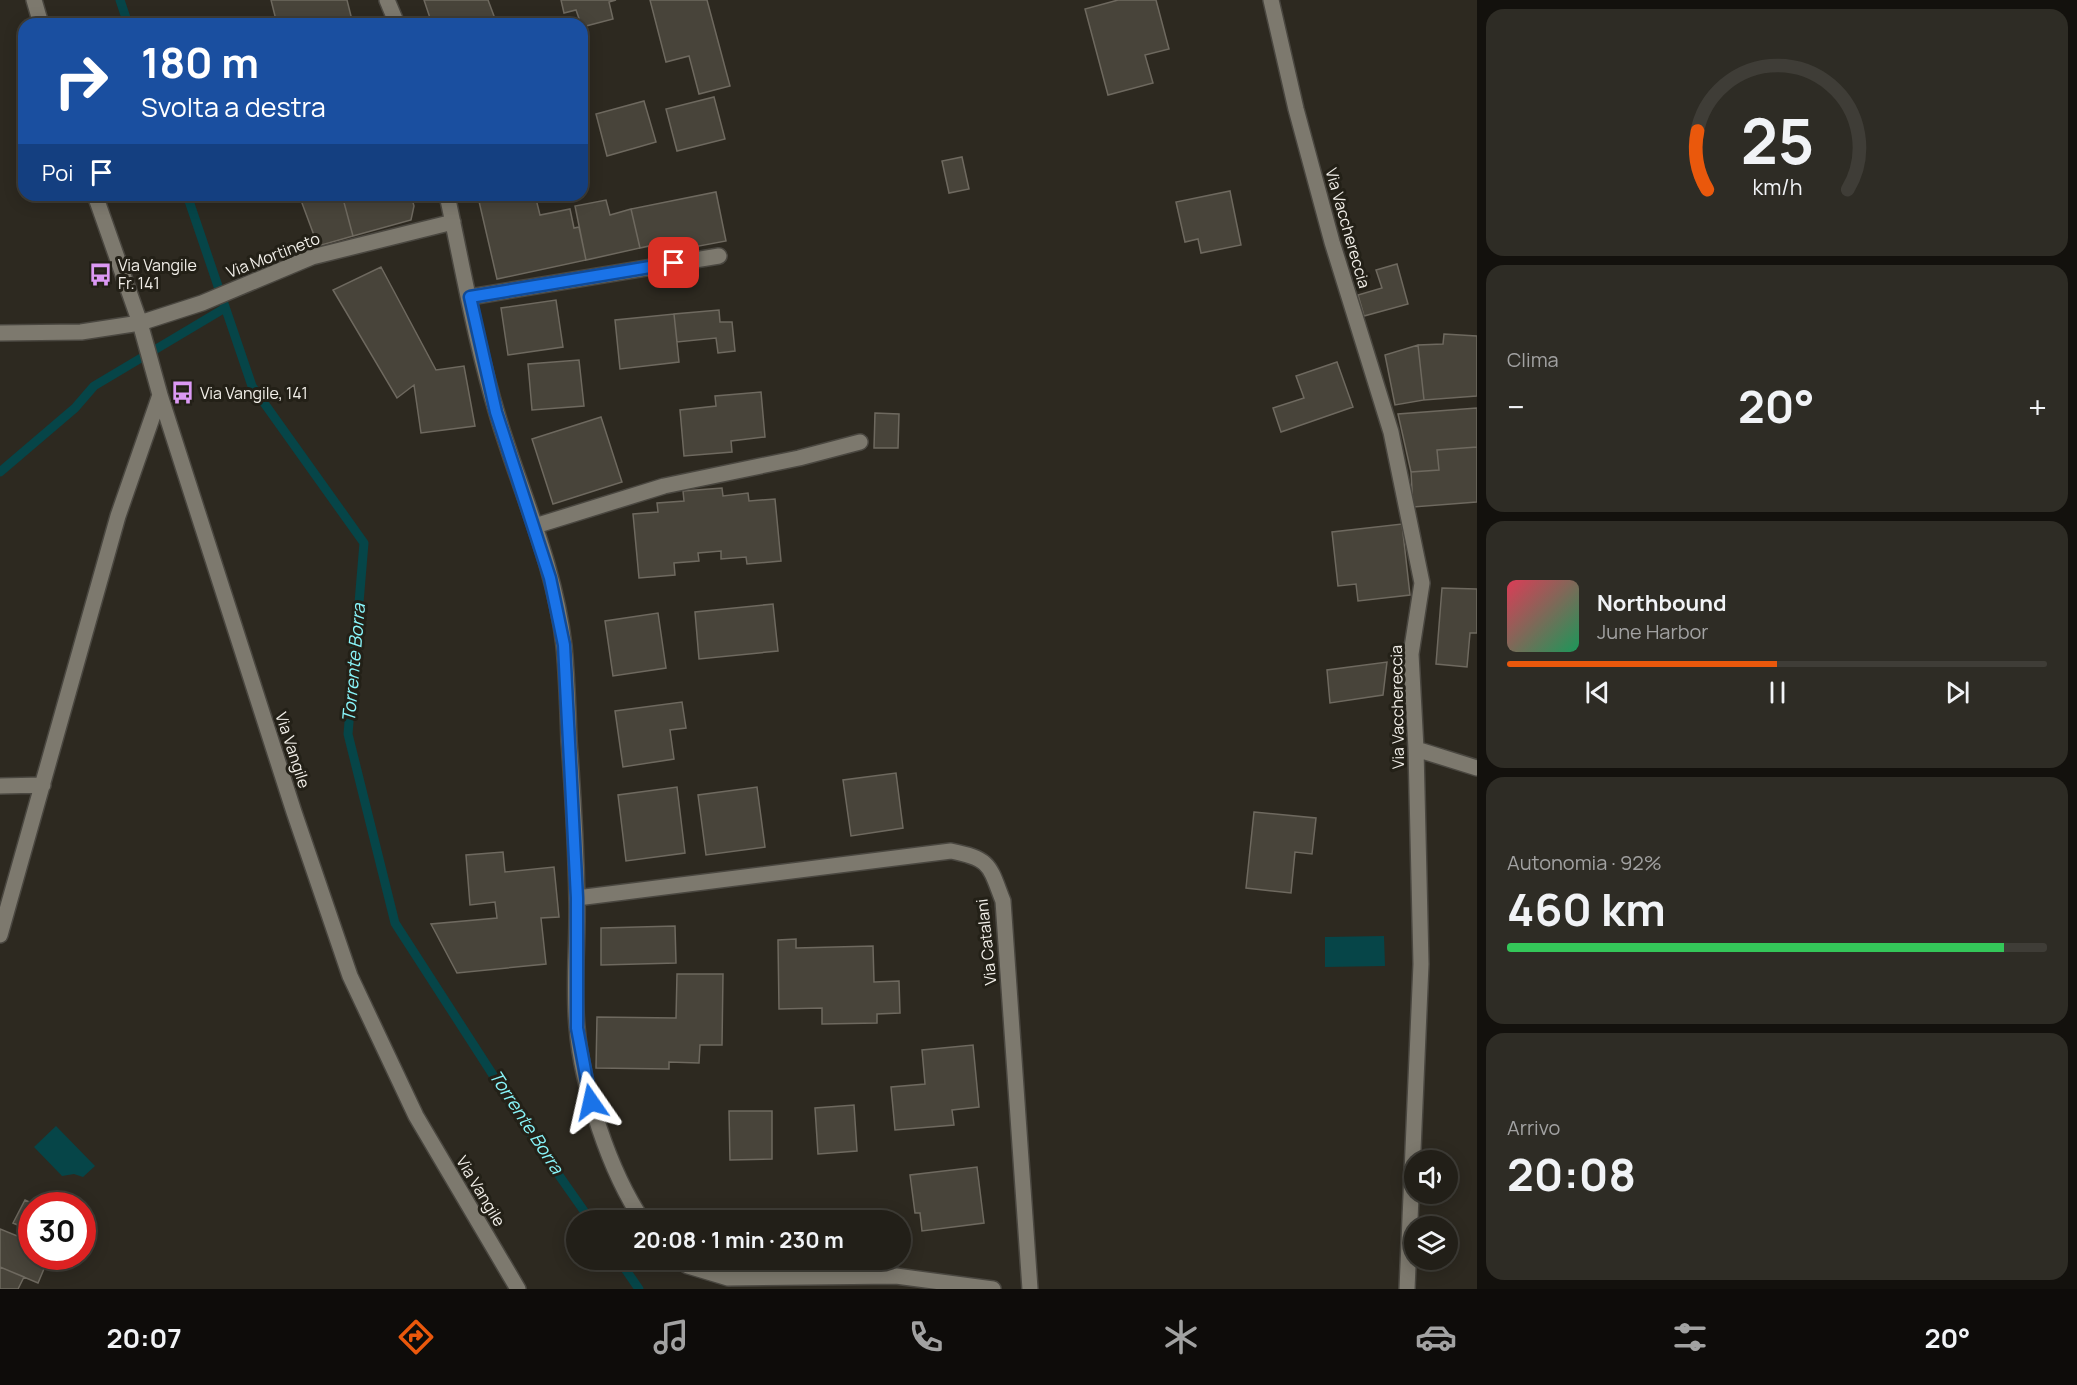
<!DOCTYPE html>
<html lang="it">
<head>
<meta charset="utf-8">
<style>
	:root { --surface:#221f18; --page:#2e2c25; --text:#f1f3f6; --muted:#a2a2a2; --line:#3f3d37; --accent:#ea580c }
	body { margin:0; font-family:Manrope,sans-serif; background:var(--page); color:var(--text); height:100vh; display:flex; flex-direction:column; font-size:22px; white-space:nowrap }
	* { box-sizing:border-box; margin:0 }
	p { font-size:20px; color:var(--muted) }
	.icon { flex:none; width:33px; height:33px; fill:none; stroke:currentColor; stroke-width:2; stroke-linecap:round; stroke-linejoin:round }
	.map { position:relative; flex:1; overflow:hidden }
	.details { display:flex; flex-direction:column; gap:9px; padding:9px; background:#13110d; width:600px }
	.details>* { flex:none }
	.guide { position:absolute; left:18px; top:18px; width:570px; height:183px; border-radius:18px; box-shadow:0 3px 15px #0003,0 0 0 2px var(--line); background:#1a4fa0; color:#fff; overflow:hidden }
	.tools { position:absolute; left:1404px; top:1150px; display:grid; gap:12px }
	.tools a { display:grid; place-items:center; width:54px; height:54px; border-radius:50%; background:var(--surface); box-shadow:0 3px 15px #0003,0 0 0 2px var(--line); font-size:30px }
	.speed { position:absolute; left:18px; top:1192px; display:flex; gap:12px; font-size:30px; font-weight:700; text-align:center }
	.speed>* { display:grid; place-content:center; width:78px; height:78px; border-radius:50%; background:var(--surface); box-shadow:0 3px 15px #0003,0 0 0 2px var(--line); line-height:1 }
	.speed .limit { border:9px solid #d22; background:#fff; color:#111 }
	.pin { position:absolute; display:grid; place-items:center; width:51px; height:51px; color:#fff; margin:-26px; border-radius:12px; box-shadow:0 3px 9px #0006 }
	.me { position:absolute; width:66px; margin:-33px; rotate:349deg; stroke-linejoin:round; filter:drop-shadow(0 0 4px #0008) }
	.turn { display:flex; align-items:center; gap:21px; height:126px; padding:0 24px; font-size:27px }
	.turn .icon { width:78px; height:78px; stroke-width:2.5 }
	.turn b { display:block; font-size:42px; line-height:51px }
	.then { display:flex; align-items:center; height:57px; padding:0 24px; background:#0003; gap:12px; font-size:22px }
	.big { font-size:45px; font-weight:700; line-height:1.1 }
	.details .tile { flex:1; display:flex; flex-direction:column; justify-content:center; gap:9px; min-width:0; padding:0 21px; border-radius:18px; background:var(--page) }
	.details .dial { align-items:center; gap:0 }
	.dial svg { height:156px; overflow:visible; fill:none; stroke:var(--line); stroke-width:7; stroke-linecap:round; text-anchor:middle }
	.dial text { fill:var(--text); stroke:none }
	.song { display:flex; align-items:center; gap:18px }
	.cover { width:72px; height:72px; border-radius:9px; background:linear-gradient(135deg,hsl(350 70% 55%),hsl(150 70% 35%)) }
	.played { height:6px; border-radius:3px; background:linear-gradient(90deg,var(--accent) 50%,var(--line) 50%) }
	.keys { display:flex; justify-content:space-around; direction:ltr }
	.heat { display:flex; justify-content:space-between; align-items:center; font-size:33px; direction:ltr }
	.charge { height:9px; border-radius:4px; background:linear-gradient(90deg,#34c759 92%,var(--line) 0) }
	.trip { position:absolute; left:566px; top:1210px; width:345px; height:60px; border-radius:30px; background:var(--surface); box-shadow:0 3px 15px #0003,0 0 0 2px var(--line); font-weight:700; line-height:60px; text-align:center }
	.menu { display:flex; height:96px; justify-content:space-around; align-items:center; background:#0e0c0a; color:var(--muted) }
	.menu .icon { width:42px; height:42px }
	.menu .on { color:var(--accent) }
	.menu b { font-size:27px; color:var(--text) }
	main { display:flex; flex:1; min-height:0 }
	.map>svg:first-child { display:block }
	.water { fill:#064548 }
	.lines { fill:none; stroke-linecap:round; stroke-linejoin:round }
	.stream { stroke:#064548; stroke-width:9 }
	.building { fill:#48443a; stroke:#6e695f; stroke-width:1.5 }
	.minor-casing { stroke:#4a4740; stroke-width:18 }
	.minor { stroke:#7d796e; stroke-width:15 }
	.route-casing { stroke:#114b97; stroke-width:15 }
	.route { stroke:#1a73e8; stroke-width:10 }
	.labels { text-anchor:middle; stroke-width:6; stroke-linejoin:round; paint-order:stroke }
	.street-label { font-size:16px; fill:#f2efe9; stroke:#232017 }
	.poi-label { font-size:16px; fill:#f2efe9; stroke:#232017; text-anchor:start }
	.water-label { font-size:18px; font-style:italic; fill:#89f6fb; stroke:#232017 }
</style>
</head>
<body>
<main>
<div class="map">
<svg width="1477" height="1289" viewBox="0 0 1477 1289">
	<rect width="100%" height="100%" fill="#2d2920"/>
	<path class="water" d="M1384,936l1,30 -60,1v-30z
		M56,1126l39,40 -12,11 -9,-3 -12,2 -28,-29z"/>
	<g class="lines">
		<path class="stream" d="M120,0l8,24
			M187,195l65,191 112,157 -16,191 47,189 147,228 49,70
			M0,472l75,-64 19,-22 131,-78
			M619,1260l20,29"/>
	</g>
	<path class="building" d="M271,0h76l6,24h-76z
		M424,0h64l9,24h-65z
		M561,0h55l-7,2 4,17 -31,8 -6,-17 -12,3z
		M650,0h57l23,86 -31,8 -10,-38 -23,6z
		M1118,0h38l13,49 -24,6 8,28 -45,12 -23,-86z
		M714,97l11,42 -48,12 -11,-42z
		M644,101l12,41 -49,14 -11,-42z
		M962,157l7,32 -20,4 -7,-32z
		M1230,191l11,54 -40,8 -3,-14 -13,3 -9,-40z
		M716,192l10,49 -48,9 -2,-10 -36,8 -9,-39z
		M299,195h43l11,41 -35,10z
		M342,195h69l3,11 -3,14 -58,16z
		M486,195h49l5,20 30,-6 4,19 5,-1 7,33 -89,19 -19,-82z
		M606,200l4,15 21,-6 9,39 -54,12 -11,-54z
		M1397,264l11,40 -44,12 -6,-21 24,-7 -6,-18z
		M381,267l55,103 28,-4 11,60 -54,7 -7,-48 -17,13 -64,-108z
		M556,300l7,47 -55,8 -7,-47z
		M719,310l1,12h12l3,29 -17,2 -2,-15 -39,4 -3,-28z
		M674,314l5,48 -59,7 -5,-49z
		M1444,334l33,2v60l-53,4 -6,-55 25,-1z
		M1418,345l6,55 -29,5 -10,-50z
		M579,360l5,46 -52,4 -4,-46z
		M1337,362l16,45 -72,25 -8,-24 31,-10 -8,-22z
		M761,392l4,45 -34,4 1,11 -48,4 -4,-46 36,-4 -1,-10z
		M1477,408v39l-40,3 2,20 -28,2 -13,-58z
		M875,413l24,1 -1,34h-24z
		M601,417l21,65 -69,22 -21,-65z
		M1477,447v55l-64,5 -2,-35 28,-2 -2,-20z
		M722,488l1,8 25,-3 1,8 26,-2 6,62 -34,3 -1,-7 -25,2v-8l-23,2 1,8 -25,2 1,12 -36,3 -6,-64 25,-2 -1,-9 27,-2 -1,-10z
		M1402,524l8,71 -52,6 -2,-17 -18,2 -6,-54z
		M1442,588l35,1v44h-7l-3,34 -31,-3z
		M773,604l5,47 -79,8 -4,-47z
		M658,613l8,55 -53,8 -8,-55z
		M1387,662l-4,33 -53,8 -3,-33z
		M682,702l4,26 -16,2 4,29 -51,8 -8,-56z
		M896,773l7,55 -52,8 -8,-56z
		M677,787l8,66 -59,8 -8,-66z
		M757,787l8,60 -59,8 -8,-60z
		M1254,812l62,6 -4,36 -17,-2 -4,41 -45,-5z
		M503,852l2,20 49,-5 5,50 -18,1 5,46 -89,9 -26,-49 66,-6 -2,-16 -25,3 -4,-50z
		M675,926l1,37 -75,2v-37z
		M796,939v9l77,-2 1,36 25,-1 1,32 -23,1v9l-55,1v-16l-43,1 -1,-69z
		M677,974h46l-1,71h-22l-1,18 -30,-1v7l-73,-1 1,-51 79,1z
		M973,1045l6,62 -27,3 2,15 -59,5 -4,-43 34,-3 -3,-34z
		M854,1105l3,46 -39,3 -3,-46z
		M729,1111h43v48l-42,1z
		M977,1167l7,56 -62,8 -2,-18h-5l-5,-38z
		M25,1200l13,6h-6v25l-19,-8z
		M0,1229l32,13v15h17l-11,26 -38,-16z
		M0,1267l24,10 -6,12h-18z"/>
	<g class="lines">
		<defs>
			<path id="minor" d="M34,0l7,24
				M387,0l10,24
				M1271,0l25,109 36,133 59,190 31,151 -11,71 5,95 5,215 -14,325
				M95,195l45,128 20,72 134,417 56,164 66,140 102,173
				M447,195c16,74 29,150 51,222 23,76 57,149 66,229 3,31 4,63 5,95 4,53 7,106 8,159 1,42 -4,85 0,127 5,60 32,144 66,194
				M470,297l249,-41
				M0,333l81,-1 59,-9 62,-20 110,-46 141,-35
				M535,526l129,-40 135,-28 61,-16
				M1416,749l61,19
				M0,786l43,-1
				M577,898l374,-47c40,8 38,14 52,50l27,388
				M0,935l118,-419 42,-121
				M679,1260l9,6 40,12 168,-2 97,13"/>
		</defs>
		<use href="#minor" class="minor-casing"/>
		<use href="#minor" class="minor"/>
	</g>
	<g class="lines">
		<defs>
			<path id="route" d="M591,1102l-14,-74v-130l-13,-253 -14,-67 -54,-166 -26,-115 204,-34"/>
		</defs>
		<use href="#route" class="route-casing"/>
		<use href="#route" class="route"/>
	</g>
	<defs>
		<symbol id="bus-bare" viewBox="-9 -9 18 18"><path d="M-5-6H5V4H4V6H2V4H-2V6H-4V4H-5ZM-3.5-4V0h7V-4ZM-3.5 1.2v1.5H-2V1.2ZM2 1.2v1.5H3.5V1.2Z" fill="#dc99f4" stroke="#232017" stroke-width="2.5" paint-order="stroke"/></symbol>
	</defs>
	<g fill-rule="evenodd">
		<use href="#bus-bare" x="84" y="258" width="33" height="33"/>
		<use href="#bus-bare" x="166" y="376" width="33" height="33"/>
	</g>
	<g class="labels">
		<g class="street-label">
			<text transform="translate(1348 228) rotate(74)" y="6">Via Vacchereccia</text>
			<text transform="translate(273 255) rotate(-21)" y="6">Via Mortineto</text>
			<text transform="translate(1397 707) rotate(-91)" y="6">Via Vacchereccia</text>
			<text transform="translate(293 750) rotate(72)" y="6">Via Vangile</text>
			<text transform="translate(986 942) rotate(-96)" y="6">Via Catalani</text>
			<text transform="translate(481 1191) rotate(59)" y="6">Via Vangile</text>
		</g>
		<g class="poi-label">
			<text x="118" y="271">Via Vangile<tspan x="118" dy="18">Fr. 141</tspan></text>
			<text x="200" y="399">Via Vangile, 141</text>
		</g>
		<g class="water-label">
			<text transform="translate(354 663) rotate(-85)" y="6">Torrente Borra</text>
			<text transform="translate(526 1122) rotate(57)" y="6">Torrente Borra</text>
		</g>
	</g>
</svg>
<div class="tools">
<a><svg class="icon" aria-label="sound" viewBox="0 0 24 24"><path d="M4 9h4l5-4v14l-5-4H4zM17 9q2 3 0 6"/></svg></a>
<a><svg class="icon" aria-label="layers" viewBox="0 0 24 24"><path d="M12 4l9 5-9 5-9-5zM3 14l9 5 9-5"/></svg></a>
</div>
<div class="speed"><div class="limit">30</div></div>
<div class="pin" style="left:674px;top:263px;background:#d93025"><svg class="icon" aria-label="arrive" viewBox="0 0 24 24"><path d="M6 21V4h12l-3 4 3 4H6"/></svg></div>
<svg class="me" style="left:591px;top:1102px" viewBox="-20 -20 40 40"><path d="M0-17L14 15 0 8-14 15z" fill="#1a73e8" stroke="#fff" stroke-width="4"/></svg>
<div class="trip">20:08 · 1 min · 230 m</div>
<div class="guide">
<div class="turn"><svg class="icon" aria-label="right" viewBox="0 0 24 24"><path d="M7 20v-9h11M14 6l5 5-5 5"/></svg><div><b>180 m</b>Svolta a destra</div></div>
<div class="then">Poi<svg class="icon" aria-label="arrive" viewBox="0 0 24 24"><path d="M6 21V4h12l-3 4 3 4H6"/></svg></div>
</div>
</div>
<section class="details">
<div class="tile dial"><svg viewBox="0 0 100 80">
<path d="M14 69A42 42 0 1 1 86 69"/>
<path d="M14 69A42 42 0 0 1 9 39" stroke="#ea580c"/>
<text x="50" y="56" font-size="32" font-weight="700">25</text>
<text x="50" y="72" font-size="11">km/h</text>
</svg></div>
<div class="tile"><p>Clima</p>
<div class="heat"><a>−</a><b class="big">20°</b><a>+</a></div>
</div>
<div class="tile">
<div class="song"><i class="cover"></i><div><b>Northbound</b><p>June Harbor</p></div></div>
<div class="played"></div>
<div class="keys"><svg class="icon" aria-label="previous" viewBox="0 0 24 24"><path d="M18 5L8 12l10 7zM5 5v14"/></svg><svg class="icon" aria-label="pause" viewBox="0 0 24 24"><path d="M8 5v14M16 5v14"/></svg><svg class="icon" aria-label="next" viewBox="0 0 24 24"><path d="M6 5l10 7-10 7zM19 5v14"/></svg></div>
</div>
<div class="tile"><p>Autonomia · 92%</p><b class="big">460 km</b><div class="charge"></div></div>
<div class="tile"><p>Arrivo</p><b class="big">20:08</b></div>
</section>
</main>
<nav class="menu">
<b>20:07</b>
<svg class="icon on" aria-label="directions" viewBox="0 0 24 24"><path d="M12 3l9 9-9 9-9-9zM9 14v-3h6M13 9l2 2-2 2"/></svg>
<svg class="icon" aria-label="music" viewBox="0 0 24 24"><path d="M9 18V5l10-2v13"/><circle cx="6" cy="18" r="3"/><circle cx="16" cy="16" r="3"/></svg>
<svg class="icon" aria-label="phone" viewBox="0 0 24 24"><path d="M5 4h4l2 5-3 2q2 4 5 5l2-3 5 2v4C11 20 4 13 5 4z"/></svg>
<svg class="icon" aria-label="climate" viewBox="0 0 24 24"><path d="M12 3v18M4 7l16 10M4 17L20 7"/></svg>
<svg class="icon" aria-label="car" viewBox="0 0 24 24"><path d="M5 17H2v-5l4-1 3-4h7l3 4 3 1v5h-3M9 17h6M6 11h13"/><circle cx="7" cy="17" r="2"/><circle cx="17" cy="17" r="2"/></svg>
<svg class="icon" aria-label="filters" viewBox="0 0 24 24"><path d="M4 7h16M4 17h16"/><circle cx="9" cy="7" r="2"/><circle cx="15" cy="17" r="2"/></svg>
<b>20°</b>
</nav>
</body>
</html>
